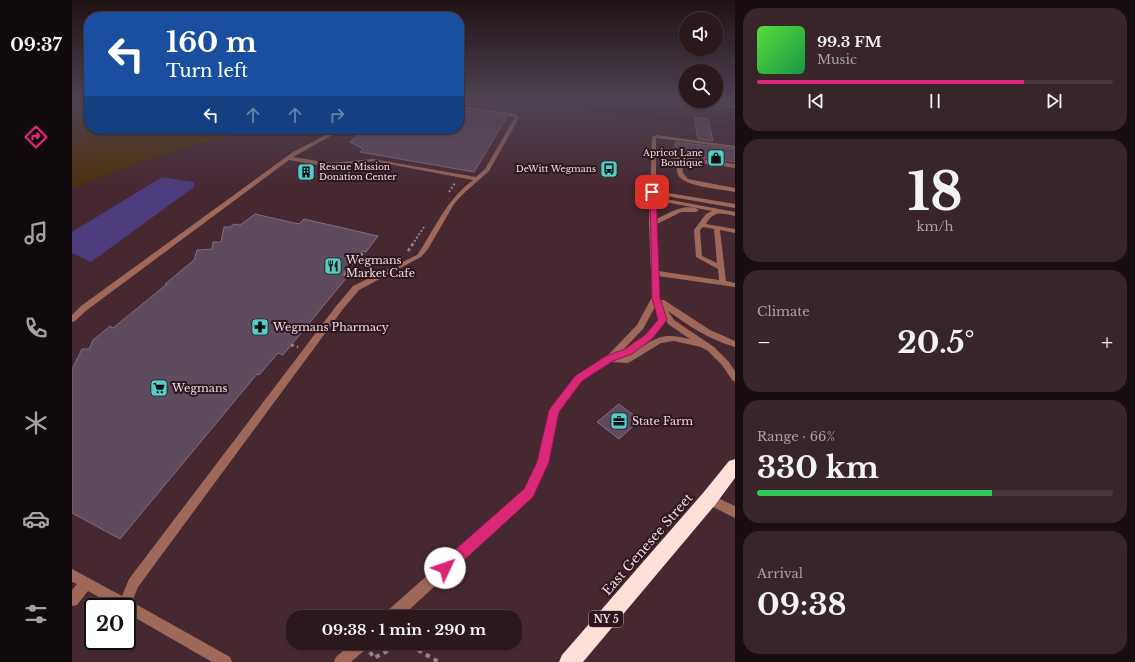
<!DOCTYPE html>
<html lang="en">
<head>
<meta charset="utf-8">
<style>
	:root { --surface:#2b181d; --page:#37252a; --text:#f1f3f6; --muted:#a6a0a4; --line:#47373b; --accent:#db2777 }
	body { margin:0; font-family:"Libre Baskerville",serif; background:var(--page); color:var(--text); height:100vh; display:flex; flex-direction:column; font-size:15px; white-space:nowrap }
	* { box-sizing:border-box; margin:0 }
	p { font-size:13px; color:var(--muted) }
	.icon { flex:none; width:22px; height:22px; fill:none; stroke:currentColor; stroke-width:2; stroke-linecap:round; stroke-linejoin:round }
	.map { position:relative; flex:1; overflow:hidden }
	.side { display:flex; flex-direction:column; gap:8px; padding:8px; background:#180d10; width:400px }
	.side>* { flex:none }
	.hud { position:absolute; left:12px; top:12px; width:380px; height:122px; border-radius:16px; box-shadow:0 1px 3px #0004,0 0 0 1px var(--line); background:#1a4fa0; color:#fff; overflow:hidden }
	.buttons { position:absolute; left:607px; top:12px; display:grid; gap:8px }
	.buttons a { display:grid; place-items:center; width:44px; height:44px; border-radius:50%; background:var(--surface); box-shadow:0 1px 3px #0004,0 0 0 1px var(--line); font-size:20px }
	.speed { position:absolute; left:12px; top:598px; display:flex; gap:8px; font-size:20px; font-weight:700; text-align:center }
	.speed>* { display:grid; place-content:center; width:52px; height:52px; border-radius:50%; background:var(--surface); box-shadow:0 1px 3px #0004,0 0 0 1px var(--line); line-height:1 }
	.speed .limit { border:2px solid #111; border-radius:6px; background:#fff; color:#111 }
	.pin { position:absolute; display:grid; place-items:center; width:34px; height:34px; color:#fff; margin:-17px; border-radius:8px; box-shadow:0 2px 6px #0006 }
	.me { position:absolute; width:44px; margin:-22px; rotate:48deg; stroke-linejoin:round; filter:drop-shadow(0 0 3px #0008) }
	.turn { display:flex; align-items:center; gap:14px; height:84px; padding:0 16px; font-size:18px }
	.turn .icon { width:52px; height:52px; stroke-width:2.5 }
	.turn b { display:block; font-size:28px; line-height:34px }
	.lanes { display:flex; align-items:center; height:38px; padding:0 16px; background:#0003; justify-content:center; gap:20px; direction:ltr }
	.lanes .off { opacity:.35 }
	.big { font-size:30px; font-weight:700; line-height:1.1 }
	.side .card { flex:1; display:flex; flex-direction:column; justify-content:center; gap:6px; min-width:0; padding:0 14px; border-radius:16px; background:var(--page) }
	.side .dial { align-items:center; gap:0 }
	.dial b { font-size:52px; line-height:1 }
	.song { display:flex; align-items:center; gap:12px }
	.cover { width:48px; height:48px; border-radius:6px; background:linear-gradient(135deg,hsl(110 70% 55%),hsl(140 70% 35%)) }
	.played { height:4px; border-radius:2px; background:linear-gradient(90deg,var(--accent) 75%,var(--line) 75%) }
	.keys { display:flex; justify-content:space-around; direction:ltr }
	.heat { display:flex; justify-content:space-between; align-items:center; font-size:22px; direction:ltr }
	.charge { height:6px; border-radius:3px; background:linear-gradient(90deg,#34c759 66%,var(--line) 0) }
	.trip { position:absolute; left:214px; top:610px; width:236px; height:40px; border-radius:16px; background:var(--surface); box-shadow:0 1px 3px #0004,0 0 0 1px var(--line); font-weight:700; line-height:40px; text-align:center }
	main { display:flex; flex:1; min-height:0 }
	.tab-bar { display:flex; flex-direction:column; width:72px; justify-content:space-around; align-items:center; background:#110a0c; color:var(--muted) }
	.tab-bar .icon { width:28px; height:28px }
	.tab-bar .active { color:var(--accent) }
	.tab-bar b { font-size:18px; color:var(--text) }
	.map>svg:first-child { display:block }
	.built { fill:#462831; fill-rule:evenodd }
	.green { fill:#4c3007 }
	.water { fill:#4c3b7d }
	.building { fill:#5f4b5e; stroke:#826d81 }
	.lines { fill:none; stroke-linecap:round; stroke-linejoin:round }
	.path-far2 { stroke:#988388; stroke-width:2; stroke-dasharray:2 2; stroke-linecap:butt }
	.path-far1 { stroke:#988388; stroke-width:2.5; stroke-dasharray:3 3; stroke-linecap:butt }
	.path { stroke:#988388; stroke-width:4; stroke-dasharray:4.5 4.5; stroke-linecap:butt }
	.lane { fill:#9f6859; fill-rule:evenodd }
	.street { fill:#9f6859; fill-rule:evenodd }
	.highway { fill:#fde0d8; fill-rule:evenodd }
	.route { fill:#db2777; stroke:#8e194d }
	.labels { text-anchor:middle; stroke-width:4; stroke-linejoin:round; paint-order:stroke }
	.far-poi-label { font-size:9px; fill:#eddce0; stroke:#2e171e; text-anchor:end }
	.shield { fill:#2e171e; stroke:#b4a1a6; stroke-width:1 }
	.shield-label { font-size:10px; font-weight:bold; fill:#eddce0 }
	.poi-label { font-size:11px; fill:#eddce0; stroke:#2e171e; text-anchor:start }
	.near-street-label { font-size:13px; fill:#eddce0; stroke:#2e171e }
</style>
</head>
<body>
<main>
<nav class="tab-bar">
<b>09:37</b>
<svg class="icon active" aria-label="directions" viewBox="0 0 24 24"><path d="M12 3l9 9-9 9-9-9zM9 14v-3h6M13 9l2 2-2 2"/></svg>
<svg class="icon" aria-label="music" viewBox="0 0 24 24"><path d="M9 18V5l10-2v13"/><circle cx="6" cy="18" r="3"/><circle cx="16" cy="16" r="3"/></svg>
<svg class="icon" aria-label="phone" viewBox="0 0 24 24"><path d="M5 4h4l2 5-3 2q2 4 5 5l2-3 5 2v4C11 20 4 13 5 4z"/></svg>
<svg class="icon" aria-label="climate" viewBox="0 0 24 24"><path d="M12 3v18M4 7l16 10M4 17L20 7"/></svg>
<svg class="icon" aria-label="car" viewBox="0 0 24 24"><path d="M5 17H2v-5l4-1 3-4h7l3 4 3 1v5h-3M9 17h6M6 11h13"/><circle cx="7" cy="17" r="2"/><circle cx="17" cy="17" r="2"/></svg>
<svg class="icon" aria-label="filters" viewBox="0 0 24 24"><path d="M4 7h16M4 17h16"/><circle cx="9" cy="7" r="2"/><circle cx="15" cy="17" r="2"/></svg>
</nav>
<div class="map">
<svg width="663" height="662" viewBox="0 0 663 662">
	<rect width="100%" height="100%" fill="#392027"/>
	<path class="built" d="M387,99h42l234,32v531h-663v-474l48,-18 67,-22 68,-19h204zM21,607h34v34h-34zM221,617h222v26h-222z"/>
	<path class="green" d="M0,99h17v30h166l-68,19 -67,22 -48,18z"/>
	<path class="water" d="M90,177l32,5v5l-103,75 -19,-9v-21z"/>
	<path class="building" d="M387,110l48,7 -33,55 -114,-20 3,-3 -13,-7 15,-13h94z
		M622,117l14,2 5,22 -15,-2z
		M603,142l60,7v13l-60,-8z
		M183,214l44,10 5,-5 74,17 -12,16 -4,-1 -19,23 5,2 -65,79 -5,-2 -19,22 -2,-1 -137,165 -48,-26v-144l10,-20h7l4,-9 17,-14 3,2 54,-44h-2l29,-24 3,-10 15,-1 1,-7h8l3,-15h6l4,-3 6,1z
		M547,404l21,16 -21,19 -22,-17z"/>
	<g class="lines">
		<path class="path-far2" d="M377,192l6,-9
			M340,245l12,-18"/>
		<path class="path-far1" d="M336,251l5,-7
			M273,274l17,-20 -2,-1
			M272,275l6,-1 6,2
			M219,345l7,2"/>
		<path class="path" d="M298,652l4,6 19,-10 23,1 23,13"/>
		<path class="lane" d="M387,106l52,7 7,2 1,3 -30,53 -26,23 -9,10 -26,45 -7,8 -62,33 -16,19 -205,278 -6,15 98,55 2,5h-20l-85,-49v-6h-11l-28,-16 -11,14 -5,1v-16l5,-6 -5,-2v-13l50,27 7,-17 208,-274 16,-19 64,-31 5,-7c15,-25 27,-50 51,-68l-100,-19 -43,6 -41,-7 -202,150 -12,11 -3,1v-7l9,-9 212,-154 45,-23h5l-50,28 37,6 43,-4 103,18 9,-8 30,-52 -56,-9z
			M585,135l78,11v2l-79,-10v15l79,11v4l-53,-8 1,13 5,6 47,9v4c-13,-3 -51,-5 -57,-17 -2,-5 -1,-11 -1,-16l-21,-3v35l79,13v4l-80,-14v3l80,15v4c-14,-3 -21,-6 -29,8l29,5v4l-15,-3 6,51 9,2v4l-77,-11 2,24h4l46,30 25,11v6c-25,-7 -46,-21 -67,-36l6,9 40,27 14,14 7,10v11l-3,-2 -10,-15 -14,-14 -7,-4 -27,-6 -13,2 -31,19 -3,1 -16,-1 -30,19 -23,30 -10,52 -15,34 -132,120h-17l2,-5 139,-123 13,-26 13,-56 24,-30 33,-22 29,-30 15,-28 -3,-73 3,-87zM583,200l57,11 -6,3 -12,16 2,27 22,12 1,11 -61,-9 -3,-46 26,-13h15l3,-2c-13,-8 -32,4 -44,10zM631,227l11,2 3,34 -15,-7 -2,-26zM583,307l3,13 -12,15 -23,15 20,-21zM594,320l2,4 22,15c-27,-6 -31,-3 -53,11l15,-11z
			M280,643h17l-2,5 -16,14h-17l2,-5z"/>
		<path class="street" d="M597,99l17,1v1h10l39,5v2z
			M637,494l26,12v12l-30,-15 -1,-4 1,-4z"/>
		<path class="highway" d="M663,459v19l-20,27 -132,157h-24l3,-7 141,-162 26,-32z"/>
	</g>
	<linearGradient id="sky" x2="0" y2="1"><stop stop-color="#1f1215"/><stop offset="0.52" stop-color="#4e4252"/><stop offset="1" stop-color="#4e4252" stop-opacity="0"/></linearGradient>
	<rect width="663" height="192" fill="url(#sky)"/>
	<path class="route" d="M578,190l6,2 4,106 7,22 -15,19 -20,15 -19,7 -31,20 -23,31 -10,50 -16,35 -83,76 -5,2 -5,-2 -2,-5 2,-5 84,-74 13,-27 12,-52 26,-34 31,-20 19,-7 20,-14 13,-15 -6,-22z"/>
	<defs>
		<symbol id="shop-square" viewBox="-11 -11 22 22"><rect x="-9" y="-9" width="18" height="18" rx="4" fill="#54cdc7" stroke="#2e171e"/><path d="M-5-2.5h2.3a2.7 3.5 0 0 1 5.4 0H5L5.5 6h-11ZM-1.5-2.5h3a1.5 2.3 0 0 0-3 0Z" fill="#111"/></symbol>
		<symbol id="bus-square" viewBox="-11 -11 22 22"><rect x="-9" y="-9" width="18" height="18" rx="4" fill="#54cdc7" stroke="#2e171e"/><path d="M-5-6H5V4H4V6H2V4H-2V6H-4V4H-5ZM-3.5-4V0h7V-4ZM-3.5 1.2v1.5H-2V1.2ZM2 1.2v1.5H3.5V1.2Z" fill="#111"/></symbol>
		<symbol id="building-square" viewBox="-11 -11 22 22"><rect x="-9" y="-9" width="18" height="18" rx="4" fill="#54cdc7" stroke="#2e171e"/><path d="M-4-6H4V6H1V3H-1V6H-4ZM-2.5-4.3h1.7v1.8h-1.7ZM.8-4.3h1.7v1.8H.8ZM-2.5-1h1.7V.8h-1.7ZM.8-1h1.7V.8H.8Z" fill="#111"/></symbol>
		<symbol id="restaurant-square" viewBox="-11 -11 22 22"><rect x="-9" y="-9" width="18" height="18" rx="4" fill="#54cdc7" stroke="#2e171e"/><path d="M-5-6h1v4h1v-4h1v4h1v-4h1v5L-1.5 .5V6h-2V.5L-5-1ZM5-6V6H3V1.5H1.5Q1.5-4 5-6Z" fill="#111"/></symbol>
		<symbol id="pharmacy-square" viewBox="-11 -11 22 22"><rect x="-9" y="-9" width="18" height="18" rx="4" fill="#54cdc7" stroke="#2e171e"/><path d="M-2-6h4v4h4v4h-4v4h-4v-4h-4v-4h4Z" fill="#111"/></symbol>
		<symbol id="supermarket-square" viewBox="-11 -11 22 22"><rect x="-9" y="-9" width="18" height="18" rx="4" fill="#54cdc7" stroke="#2e171e"/><path d="M-6-5.5h2.5l.6 2H6L4.5 2H-2.5L-4.4-4H-6ZM-1.5 3.2a1.3 1.3 0 1 0 .1 0ZM3 3.2a1.3 1.3 0 1 0 .1 0Z" fill="#111"/></symbol>
		<symbol id="office-square" viewBox="-11 -11 22 22"><rect x="-9" y="-9" width="18" height="18" rx="4" fill="#54cdc7" stroke="#2e171e"/><path d="M-6-3h4V-5.5h4V-3h4V5H-6ZM-1-4.5V-3h2v-1.5ZM-6 0V1H6V0Z" fill="#111"/></symbol>
	</defs>
	<g fill-rule="evenodd">
		<use href="#shop-square" x="634" y="148" width="20" height="20"/>
		<use href="#bus-square" x="527" y="159" width="20" height="20"/>
		<use href="#building-square" x="224" y="162" width="20" height="20"/>
		<use href="#restaurant-square" x="251" y="256" width="20" height="20"/>
		<use href="#pharmacy-square" x="178" y="317" width="20" height="20"/>
		<use href="#supermarket-square" x="77" y="378" width="20" height="20"/>
		<use href="#office-square" x="537" y="411" width="20" height="20"/>
	</g>
	<g class="labels">
		<g class="far-poi-label">
			<text x="631" y="156">Apricot Lane<tspan x="631" dy="10">Boutique</tspan></text>
			<text x="247" y="170" text-anchor="start">Rescue Mission<tspan x="247" dy="10">Donation Center</tspan></text>
			<text x="524" y="172">DeWitt Wegmans</text>
		</g>
		<rect class="shield" x="517" y="611" width="34" height="16" rx="3"/>
		<g class="shield-label">
			<text x="534" y="623">NY 5</text>
		</g>
		<g class="poi-label">
			<text x="274" y="264">Wegmans<tspan x="274" dy="13">Market Cafe</tspan></text>
			<text x="201" y="331">Wegmans Pharmacy</text>
			<text x="100" y="392">Wegmans</text>
			<text x="560" y="425">State Farm</text>
		</g>
		<g class="near-street-label">
			<text transform="translate(575 544) rotate(-49)" y="5">East Genesee Street</text>
		</g>
	</g>
</svg>
<div class="buttons">
<a><svg class="icon" aria-label="sound" viewBox="0 0 24 24"><path d="M4 9h4l5-4v14l-5-4H4zM17 9q2 3 0 6"/></svg></a>
<a><svg class="icon" aria-label="search" viewBox="0 0 24 24"><circle cx="10" cy="10" r="6"/><path d="M15 15l6 6"/></svg></a>
</div>
<div class="speed"><div class="limit">20</div></div>
<div class="pin" style="left:580px;top:192px;background:#d93025"><svg class="icon" aria-label="arrive" viewBox="0 0 24 24"><path d="M6 21V4h12l-3 4 3 4H6"/></svg></div>
<svg class="me" style="left:373px;top:568px" viewBox="-20 -20 40 40"><circle r="19" fill="#fff"/><path d="M0-13L10 11 0 6-10 11z" fill="#db2777"/></svg>
<div class="trip">09:38 · 1 min · 290 m</div>
<div class="hud">
<div class="turn"><svg class="icon" aria-label="left" viewBox="0 0 24 24"><path d="M17 20v-9H6M10 6l-5 5 5 5"/></svg><div><b>160 m</b>Turn left</div></div>
<div class="lanes"><svg class="icon" aria-label="left" viewBox="0 0 24 24"><path d="M17 20v-9H6M10 6l-5 5 5 5"/></svg><svg class="icon off" aria-label="ahead" viewBox="0 0 24 24"><path d="M12 20V5M6 11l6-6 6 6"/></svg><svg class="icon off" aria-label="ahead" viewBox="0 0 24 24"><path d="M12 20V5M6 11l6-6 6 6"/></svg><svg class="icon off" aria-label="right" viewBox="0 0 24 24"><path d="M7 20v-9h11M14 6l5 5-5 5"/></svg></div>
</div>
</div>
<section class="side">
<div class="card">
<div class="song"><i class="cover"></i><div><b>99.3 FM</b><p>Music</p></div></div>
<div class="played"></div>
<div class="keys"><svg class="icon" aria-label="previous" viewBox="0 0 24 24"><path d="M18 5L8 12l10 7zM5 5v14"/></svg><svg class="icon" aria-label="pause" viewBox="0 0 24 24"><path d="M8 5v14M16 5v14"/></svg><svg class="icon" aria-label="next" viewBox="0 0 24 24"><path d="M6 5l10 7-10 7zM19 5v14"/></svg></div>
</div>
<div class="card dial"><b>18</b><p>km/h</p></div>
<div class="card"><p>Climate</p>
<div class="heat"><a>−</a><b class="big">20.5°</b><a>+</a></div>
</div>
<div class="card"><p>Range · 66%</p><b class="big">330 km</b><div class="charge"></div></div>
<div class="card"><p>Arrival</p><b class="big">09:38</b></div>
</section>
</main>
</body>
</html>
